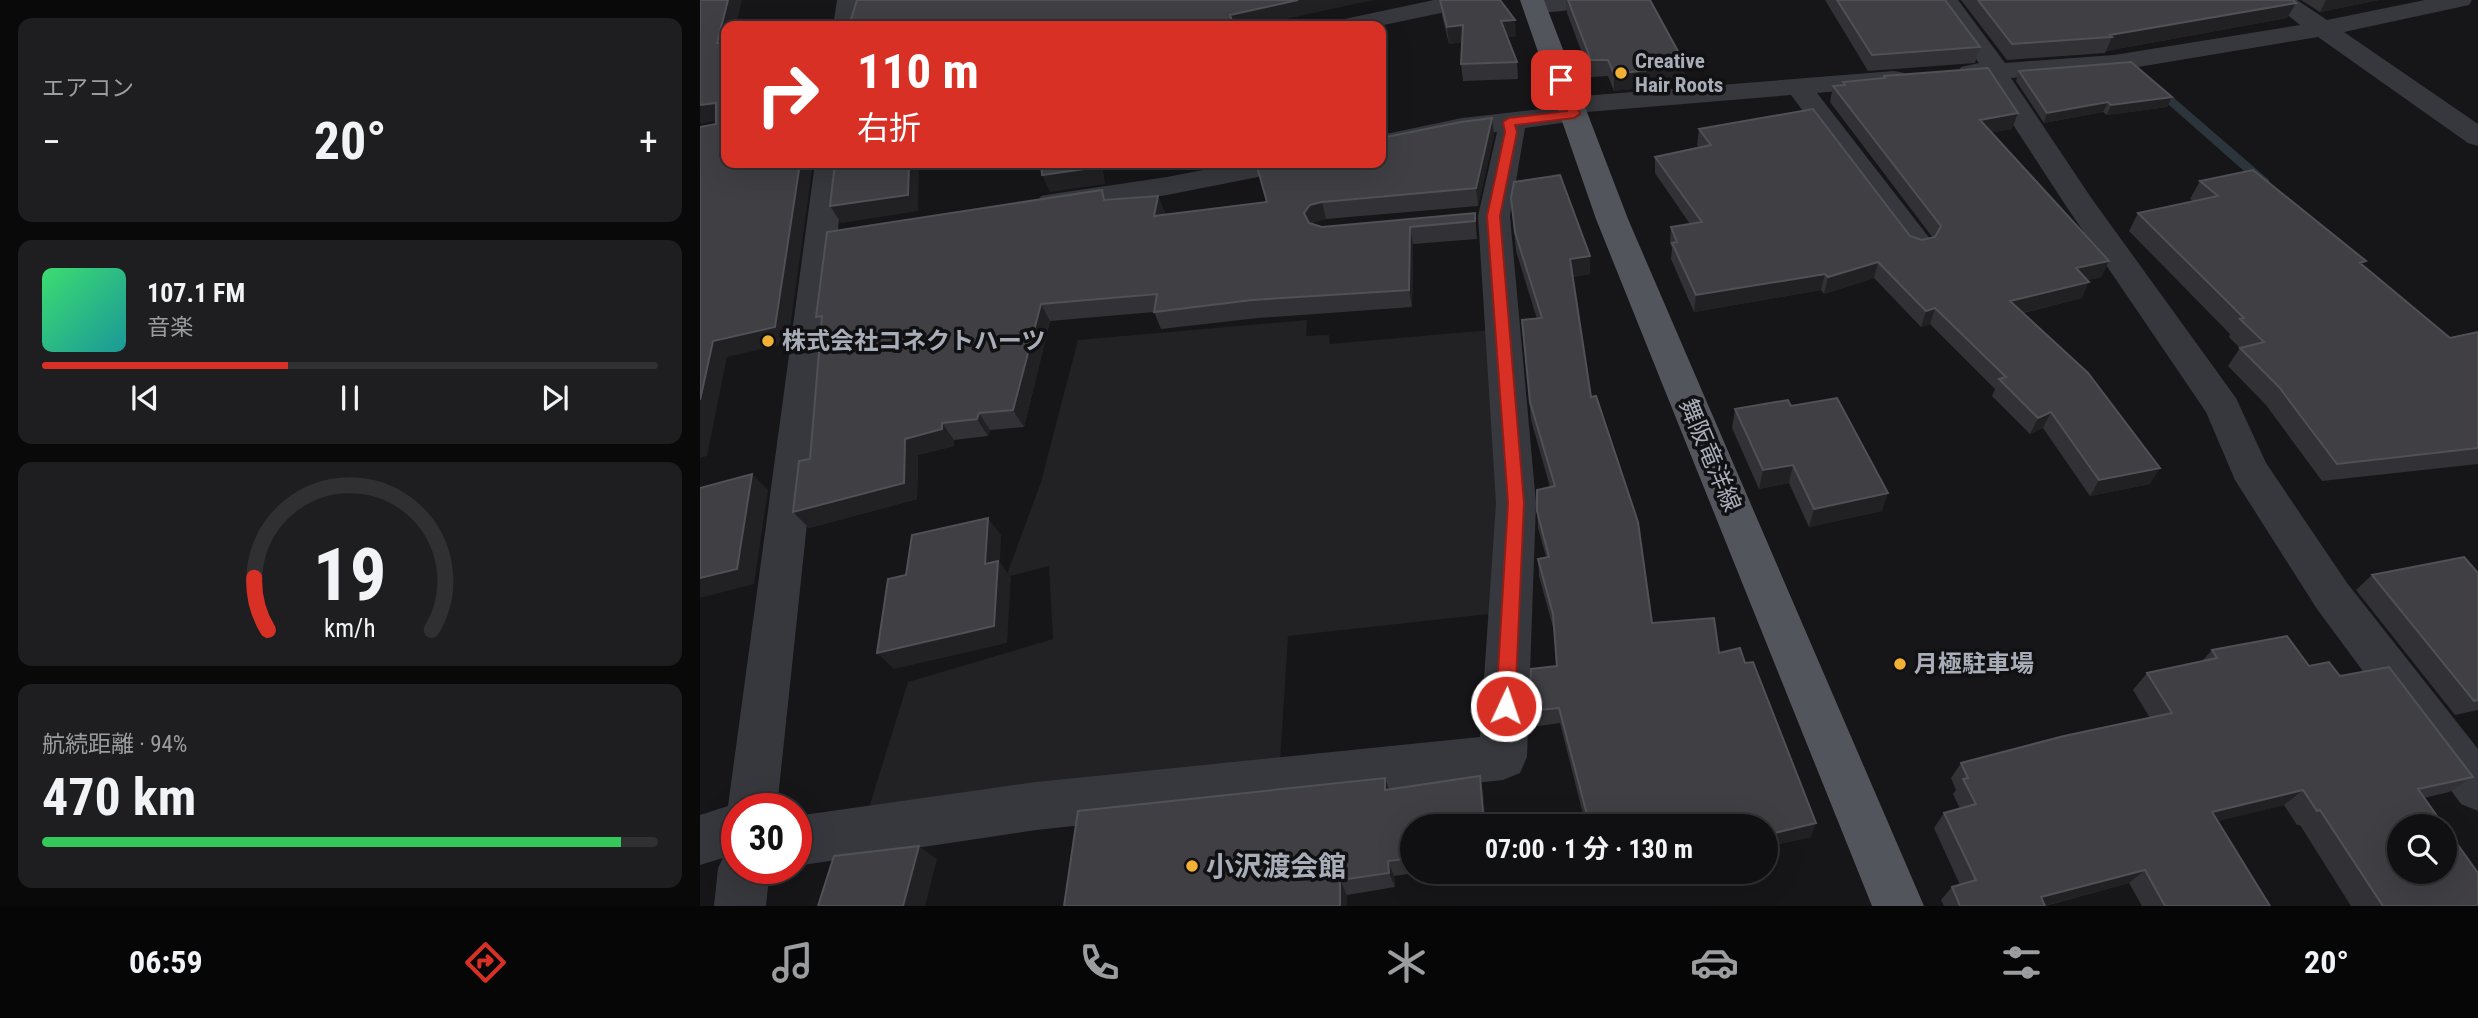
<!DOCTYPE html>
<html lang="ja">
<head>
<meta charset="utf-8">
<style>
	:root { --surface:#101012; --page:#1e1e20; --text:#f1f3f6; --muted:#9c9d9f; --line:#303032; --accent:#d93025 }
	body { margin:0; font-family:"Roboto Condensed","Noto Sans JP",sans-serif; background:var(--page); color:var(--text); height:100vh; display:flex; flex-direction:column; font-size:26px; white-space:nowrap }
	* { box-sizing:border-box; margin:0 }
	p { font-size:23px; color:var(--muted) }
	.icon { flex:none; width:38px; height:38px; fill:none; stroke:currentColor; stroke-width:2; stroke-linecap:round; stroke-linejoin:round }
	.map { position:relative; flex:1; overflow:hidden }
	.details { display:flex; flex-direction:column; gap:18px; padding:18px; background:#09090a; width:700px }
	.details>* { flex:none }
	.guide { position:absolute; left:21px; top:21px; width:665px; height:147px; border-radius:14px; box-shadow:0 7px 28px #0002,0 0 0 2px var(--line); background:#d93025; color:#fff; overflow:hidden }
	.tools { position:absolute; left:1687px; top:814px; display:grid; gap:14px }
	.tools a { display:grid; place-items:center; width:70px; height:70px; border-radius:50%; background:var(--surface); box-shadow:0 7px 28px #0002,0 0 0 2px var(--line); font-size:35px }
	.speed { position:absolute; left:21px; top:793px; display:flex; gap:14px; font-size:35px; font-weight:700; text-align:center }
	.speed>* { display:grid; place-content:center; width:91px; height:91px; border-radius:50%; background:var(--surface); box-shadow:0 7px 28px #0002,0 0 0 2px var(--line); line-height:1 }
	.speed .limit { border:10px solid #d22; background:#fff; color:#111 }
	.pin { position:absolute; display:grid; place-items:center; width:60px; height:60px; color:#fff; margin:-30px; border-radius:14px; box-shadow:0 4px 10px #0006 }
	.me { position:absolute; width:77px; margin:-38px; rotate:3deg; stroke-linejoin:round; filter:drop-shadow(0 0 5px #0008) }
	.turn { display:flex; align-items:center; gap:24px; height:147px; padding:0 21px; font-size:32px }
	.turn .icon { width:91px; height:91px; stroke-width:2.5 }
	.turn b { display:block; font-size:49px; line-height:60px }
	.big { font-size:52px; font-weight:700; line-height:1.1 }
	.details .tile { flex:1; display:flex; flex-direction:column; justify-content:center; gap:10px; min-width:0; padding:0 24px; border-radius:14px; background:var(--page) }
	.details .dial { align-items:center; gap:0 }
	.dial svg { height:182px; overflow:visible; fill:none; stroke:var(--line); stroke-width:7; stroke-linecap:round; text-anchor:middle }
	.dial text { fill:var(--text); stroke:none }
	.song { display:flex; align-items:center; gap:21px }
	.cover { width:84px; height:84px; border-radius:10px; background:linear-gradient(135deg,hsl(140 70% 55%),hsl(180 70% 35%)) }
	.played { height:7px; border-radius:4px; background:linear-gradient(90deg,var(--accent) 40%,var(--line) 40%) }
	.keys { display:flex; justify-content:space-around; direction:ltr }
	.heat { display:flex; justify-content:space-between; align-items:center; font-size:38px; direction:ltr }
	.charge { height:10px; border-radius:5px; background:linear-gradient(90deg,#34c759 94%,var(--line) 0) }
	.trip { position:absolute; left:700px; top:814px; width:378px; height:70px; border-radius:35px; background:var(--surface); box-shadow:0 7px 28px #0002,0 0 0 2px var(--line); font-weight:700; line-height:70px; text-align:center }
	.dock { display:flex; height:112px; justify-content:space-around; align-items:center; background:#060607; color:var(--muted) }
	.dock .icon { width:49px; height:49px }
	.dock .on { color:var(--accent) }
	.dock b { font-size:32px; color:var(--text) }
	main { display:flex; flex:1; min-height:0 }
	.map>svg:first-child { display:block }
	.built { fill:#222225 }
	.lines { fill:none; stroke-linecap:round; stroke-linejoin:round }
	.stream { fill:#2c353c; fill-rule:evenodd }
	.minor { fill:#37383d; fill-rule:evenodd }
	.major { fill:#53555c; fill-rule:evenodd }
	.wall { fill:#323236 }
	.shaded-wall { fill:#212124 }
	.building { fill:#3f3f44; stroke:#4f5156; stroke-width:2 }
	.route { fill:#d93025; stroke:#8d1f18; stroke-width:2 }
	.poi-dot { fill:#f2b134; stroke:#111113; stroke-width:2.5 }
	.labels { text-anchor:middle; stroke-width:7; stroke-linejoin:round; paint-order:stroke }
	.far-poi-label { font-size:21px; font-weight:bold; fill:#a8adb8; stroke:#111113; text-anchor:start }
	.poi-label { font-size:24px; font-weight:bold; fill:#a8adb8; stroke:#111113; text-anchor:start }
	.street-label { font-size:24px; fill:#a8adb8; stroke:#111113 }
	.near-poi-label { font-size:28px; font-weight:bold; fill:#a8adb8; stroke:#111113; text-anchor:start }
</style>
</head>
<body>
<main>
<section class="details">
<div class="tile"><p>エアコン</p>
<div class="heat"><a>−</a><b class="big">20°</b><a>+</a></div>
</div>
<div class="tile">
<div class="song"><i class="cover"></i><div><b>107.1 FM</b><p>音楽</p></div></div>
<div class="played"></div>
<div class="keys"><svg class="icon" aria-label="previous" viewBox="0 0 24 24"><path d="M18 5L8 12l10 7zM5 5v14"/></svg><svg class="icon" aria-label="pause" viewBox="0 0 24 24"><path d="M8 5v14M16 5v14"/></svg><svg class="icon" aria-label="next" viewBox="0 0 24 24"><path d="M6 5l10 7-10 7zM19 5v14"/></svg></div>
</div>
<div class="tile dial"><svg viewBox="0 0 100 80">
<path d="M14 69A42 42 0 1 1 86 69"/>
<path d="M14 69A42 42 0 0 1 8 46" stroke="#d93025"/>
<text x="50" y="56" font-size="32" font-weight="700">19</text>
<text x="50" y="72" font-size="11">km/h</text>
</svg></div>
<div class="tile"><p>航続距離 · 94%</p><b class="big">470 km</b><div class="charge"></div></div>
</section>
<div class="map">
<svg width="1778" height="906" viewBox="0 0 1778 906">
	<rect width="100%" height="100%" fill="#161618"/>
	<path class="built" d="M607,320l-1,16 23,-1 1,9 161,-14 12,173 -6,110 -209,23 -8,125 -412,50 40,-129 145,-43 -4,-73 -43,11 35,-95 37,-142z"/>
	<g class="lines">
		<path class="stream" d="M1451,85h8l110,95v6h-8l-110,-97z"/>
		<path class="minor" d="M137,0h24l-2,26h-26z
			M734,0h48l-3,5 -100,21h-48l4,-5z
			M825,0h72l-3,5c-20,5 -49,10 -69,5l-3,-5z
			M1233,0h25l47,63 109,-8 186,-30 -31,-25h28l30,20 98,-20h47l-3,5 -125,27 134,92v22l-10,-3 -150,-106 -204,34 -103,7 81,121 144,199 30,65 81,120 131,166v62l-17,-7 -144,-195 -82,-129 -29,-68 -140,-206 -82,-126 -23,-1 -3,-6 3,-6 18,-4z
			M1194,71l10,2 4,6 -4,6 -87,8 117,151 -5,7 -11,3 -11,-3 -116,-156 -204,17 -3,8 -59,8 -15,88 26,287 -9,254 -7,16 -17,7 -467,50 -240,36v-50l240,-34 444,-45 16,-234 -18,-287 19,-84 -35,4 -81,17v-18l81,-17 96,-11 -2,-2 4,-6 10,-2z
			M115,163h30l-68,645h-40v60h33l-4,38h-52l4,-38 5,-10 -23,7v-50l28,-9z
			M539,163h60l-5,6 -10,3 -117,23 -115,17 -11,-2 -4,-7 4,-7 11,-2 115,-17z"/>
		<path class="major" d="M820,0h24l84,219 296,687h-52l-276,-687z"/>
	</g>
	<path class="wall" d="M740,0l76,36 -9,1 10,25 1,17 -55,2 -2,-17 1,-22 -13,2 -7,-28z
		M866,0h84l34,83 -70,8 -6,-15 -17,1 -24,-64z
		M1125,0h120l35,47 -5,16 -107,8z
		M1261,0h332l-6,18 -181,33 -1,2 -98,7z
		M1601,0h78l-59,12z
		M1319,71l153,26 -5,10 -60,8 -4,-3 -59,11 -28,-42z
		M1184,76l128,53 -20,3 117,129 -8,16 -13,3 -6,18 -59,15 127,171 -60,12 -47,-68 -13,6 -38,-38 3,-7 -65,-65 -9,3 -47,-49 -50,16 -3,-4 -127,22 -23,-53 1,-11 -2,-5 1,-16 19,-3 -35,-51v-16l44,-10 -2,-2 2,-16 211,107 12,4 11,-2 -103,-136 3,-16 10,-1v-3l41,-4z
		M794,135l-16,71 -152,13 -12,3 -1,3 9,2 153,-14 2,26 -64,5 -1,63 -154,11 -97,11 -7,-17 -104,9 -26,106 -34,3 -2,6 -34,4v6l-36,9 -1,44 -108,29 -16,-16 309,-322 4,10 52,-4 7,17 -1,2 103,-13z
		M1500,181l163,84 87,73 28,-6v132l-156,17 -56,-76 -38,-39 12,-18 -11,-11 1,-3 -101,-103 9,-18 55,-12 -3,-2z
		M811,198l79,76 -18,3 19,120 61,226 67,30 92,184 -45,10v-21h-180l-26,-103 -29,4 -2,-16 27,-45 -2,-35 -15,-55 -1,-17 8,-2 -8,-29 -1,-17 13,-24 -19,-67 -7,-82 13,-19 -21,-68z
		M1091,406l91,105 -73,16 -20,-44 -30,6 -27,-61 3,-19z
		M1778,573v137l-23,5 -99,-125 16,-15z
		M1512,650l97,16 31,10 133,101 -24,15 -25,6 54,108h-127l-51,-81h-3l-13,-20 -67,16 53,85h-128l-13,-23 -84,23h-101l-3,-6 11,-13 8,-2 -26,-57 10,-15 16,-4 -7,-15 3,-4 -5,-12 10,-15 189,-45 -17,-28 14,-17 55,-12z
		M689,790l94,2 3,34h-74v46h11l-29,4 1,11 -48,8v11h-283z
		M898,872h66l-62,14z"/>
	<path class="shaded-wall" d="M28,0h14l-6,26h-10v31l-9,-14z
		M598,0h75l-119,26h-21l-3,-11z
		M1626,0h53l-59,12z
		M1596,3l-9,15 -181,33 6,-14 -2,-2z
		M815,20l1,16 -14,2 -1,-17z
		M763,25l1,17 -15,2 -2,-17z
		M986,66l-2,17 -70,8v-17z
		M1472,97l-5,10 -60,8 4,-10z
		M1408,102l-5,10 -59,11 3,-10z
		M16,103l10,16 -26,5v-19z
		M1318,113l-6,16 -37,7 5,-16z
		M792,118l2,17 -16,71 -2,-18z
		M100,163h13l-25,180 -61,14 -20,99 -7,2v-58l13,-59z
		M209,163h10l-1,48 -77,12 -11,-17z
		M398,163h4l3,21 -55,8 -8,-17z
		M458,196l7,17 -4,21 -7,-18z
		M622,202l4,17 -12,3 -6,8 -4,-17 6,-8z
		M710,227l3,17 -1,63 -3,-17z
		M890,256v18l-20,4v-19z
		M1409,261l-8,16 -32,8 7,-17z
		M1178,262l-4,16 -50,16 4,-17z
		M1125,274l-4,16 -127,22 2,-17z
		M1389,282l-7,16 -78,19 6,-16z
		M341,304l9,17 -26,106 -11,-17z
		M1235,308l-5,16 -9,3 5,-16z
		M1351,412l-8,16 -13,6 8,-16z
		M279,413l11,17 -2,6 -11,-17z
		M242,423l12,17v6l-36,9 -1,44 -108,29 -16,-16 112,-73z
		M1093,465l-4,18 -30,6 4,-19z
		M1460,468l-10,16 -60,12 9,-16z
		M52,474l16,16 -14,94 -54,14v-20z
		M1188,493l-6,18 -73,16 5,-18z
		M288,518l13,17 -1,27 11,16 -4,65 -113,26 -17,-16 108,-89z
		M780,776l3,16 3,34h-2z
		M685,778l6,17 -6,-5z
		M1603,790l-19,15 -90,22 18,-15z
		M1116,823l-5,14 -45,10v-12z
		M219,846l18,13 -12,47h-22z
		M688,861l6,15 1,11 -6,-14z
		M1445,870l-16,13 -86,23 -2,-9z
		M911,872h53l-62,14v-12z
		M640,880l7,15v11h-7z"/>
	<path class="building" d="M0,0h28l-11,43h9v120h74l-25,164 -62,14 -13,59v-273l16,-3v-21l-16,2z
		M157,0h441l-68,15 4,11h-385z
		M740,0h60l15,20 -14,1 16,41 -56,2 2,-39 -16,2z
		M868,0h82l36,66 -72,8 -6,-14h-17z
		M1137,0h108l35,47 -108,8z
		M1278,0h315l3,3 -186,32 2,2 -100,7z
		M1431,62l41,35 -61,8 -3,-3 -61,11 -28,-42z
		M1288,68l30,45 -38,7 129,141 -33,7 13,14 -79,19 78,72 72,95 -61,12 -48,-68 -13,6 -39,-39 7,-2 -71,-69 -9,3 -48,-49 -50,15 -3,-3 -129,21 -24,-52 5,-1 -6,-15 31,-5 -47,-65 56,-12 -12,-16 114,-20 97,127 12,4 13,-3 6,-11 -108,-140 12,-1 -2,-3 42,-4 -1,-2z
		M792,118l-16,70 -154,14 -12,3 -6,8 5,10 13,4 153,-14v8l-65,6 -1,63 -157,10 -98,12 3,-18 -116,10 -28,106 -34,3 -2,6 -35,4v6l-37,10 -1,44 -111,29 6,-51 11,-2 12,-143 -6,1 11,-85 275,-42 2,10 54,-4 -4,20 113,-14 -11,-39h125v-25l80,-16z
		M135,163h74l-1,32 -78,11z
		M341,163h57l1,4 -57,8z
		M1553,170l113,91 -6,2 90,75 28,-6v116l-141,16 -58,-77 -39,-39 24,-6 -24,-23 4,-1 -106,-105 80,-17 -18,-15z
		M860,175l30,81 -20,3 21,138 5,-1 42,126 14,101 62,-5 5,35 21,-5 5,15 8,-1 63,161 -50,12v-9h-176l-31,-118 -30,3 2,-42 26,-3 -4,-52 -15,-55 11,-2 -12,-46v-21l18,-4 -25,-84 -8,-82 20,-2 -27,-86 -4,-34 3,-16z
		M1137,398l51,95 -74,16 -21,-44 -30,5 -28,-61 53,-9 3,6z
		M52,474l-15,95 -37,9v-90z
		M288,518l-3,46 13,-3 -4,65 -117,27 11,-74 18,-4 6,-40z
		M1764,557l14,16v127l-4,1 -102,-126z
		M1587,636l22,30 20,-4 11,14 49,-9 84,110 -55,12 26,37h-45v46h46v-45l33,46v33h-95l-63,-96 -3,1 -14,-21 -91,22 58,94h-105l-20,-36 -104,27 4,9h-85l-8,-19 24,-7 -32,-67 32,-9 -13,-25 5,-1 -7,-15 103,-27 108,-23 -25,-40 70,-15 -5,-8z
		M780,776l4,50h-72v32l-24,3 1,12 -49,7v26h-276l14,-95 307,-33v12z
		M219,846l-16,60h-85l16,-50z"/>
	<path class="route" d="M861,76l6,4 13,34 -6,4 -59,7 2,7 -17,84 24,287 -9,203 -3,6 -6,3 -7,-3 -3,-6 12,-203 -21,-287 18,-84 -2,-10 6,-4 58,-7 -12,-31z"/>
	<g class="poi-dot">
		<circle cx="921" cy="73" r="7"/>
		<circle cx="68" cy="341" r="7"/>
		<circle cx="1200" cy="664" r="7"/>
		<circle cx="492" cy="866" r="7"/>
	</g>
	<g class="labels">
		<g class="far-poi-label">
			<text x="935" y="68">Creative<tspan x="935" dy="24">Hair Roots</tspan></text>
		</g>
		<g class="poi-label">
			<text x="82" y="349">株式会社コネクトハーツ</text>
			<text x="1214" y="672">月極駐車場</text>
		</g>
		<g class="street-label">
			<text transform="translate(1010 455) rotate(67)" y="8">舞阪竜洋線</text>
		</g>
		<g class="near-poi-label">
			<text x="506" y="876">小沢渡会館</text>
		</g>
	</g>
</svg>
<div class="tools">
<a><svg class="icon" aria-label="search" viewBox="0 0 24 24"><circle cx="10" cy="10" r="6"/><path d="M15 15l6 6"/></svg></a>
</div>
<div class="speed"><div class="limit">30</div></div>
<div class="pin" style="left:861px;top:80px;background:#d93025"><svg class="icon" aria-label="arrive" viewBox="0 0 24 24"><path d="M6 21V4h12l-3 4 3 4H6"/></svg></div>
<svg class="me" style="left:806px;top:706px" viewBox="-20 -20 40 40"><circle r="17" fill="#d93025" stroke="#fff" stroke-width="3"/><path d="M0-11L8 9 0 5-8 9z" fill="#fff"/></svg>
<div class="trip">07:00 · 1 分 · 130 m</div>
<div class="guide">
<div class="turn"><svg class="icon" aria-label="right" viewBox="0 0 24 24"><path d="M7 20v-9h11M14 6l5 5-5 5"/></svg><div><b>110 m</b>右折</div></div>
</div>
</div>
</main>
<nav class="dock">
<b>06:59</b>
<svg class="icon on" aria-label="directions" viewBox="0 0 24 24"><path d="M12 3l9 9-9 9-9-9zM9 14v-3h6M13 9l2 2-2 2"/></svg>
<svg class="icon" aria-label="music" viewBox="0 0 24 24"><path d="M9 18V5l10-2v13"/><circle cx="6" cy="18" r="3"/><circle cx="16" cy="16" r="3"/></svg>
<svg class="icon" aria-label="phone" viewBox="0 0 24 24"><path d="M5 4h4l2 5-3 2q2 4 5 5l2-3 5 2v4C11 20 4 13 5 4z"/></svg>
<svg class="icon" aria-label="climate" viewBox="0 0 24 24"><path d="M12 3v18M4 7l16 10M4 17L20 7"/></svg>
<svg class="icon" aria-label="car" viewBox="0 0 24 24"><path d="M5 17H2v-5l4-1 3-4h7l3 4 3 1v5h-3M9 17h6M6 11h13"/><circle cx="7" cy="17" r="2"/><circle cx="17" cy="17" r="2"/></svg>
<svg class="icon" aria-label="filters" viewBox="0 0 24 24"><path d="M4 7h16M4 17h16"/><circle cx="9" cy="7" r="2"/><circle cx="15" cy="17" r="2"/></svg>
<b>20°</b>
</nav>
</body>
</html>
